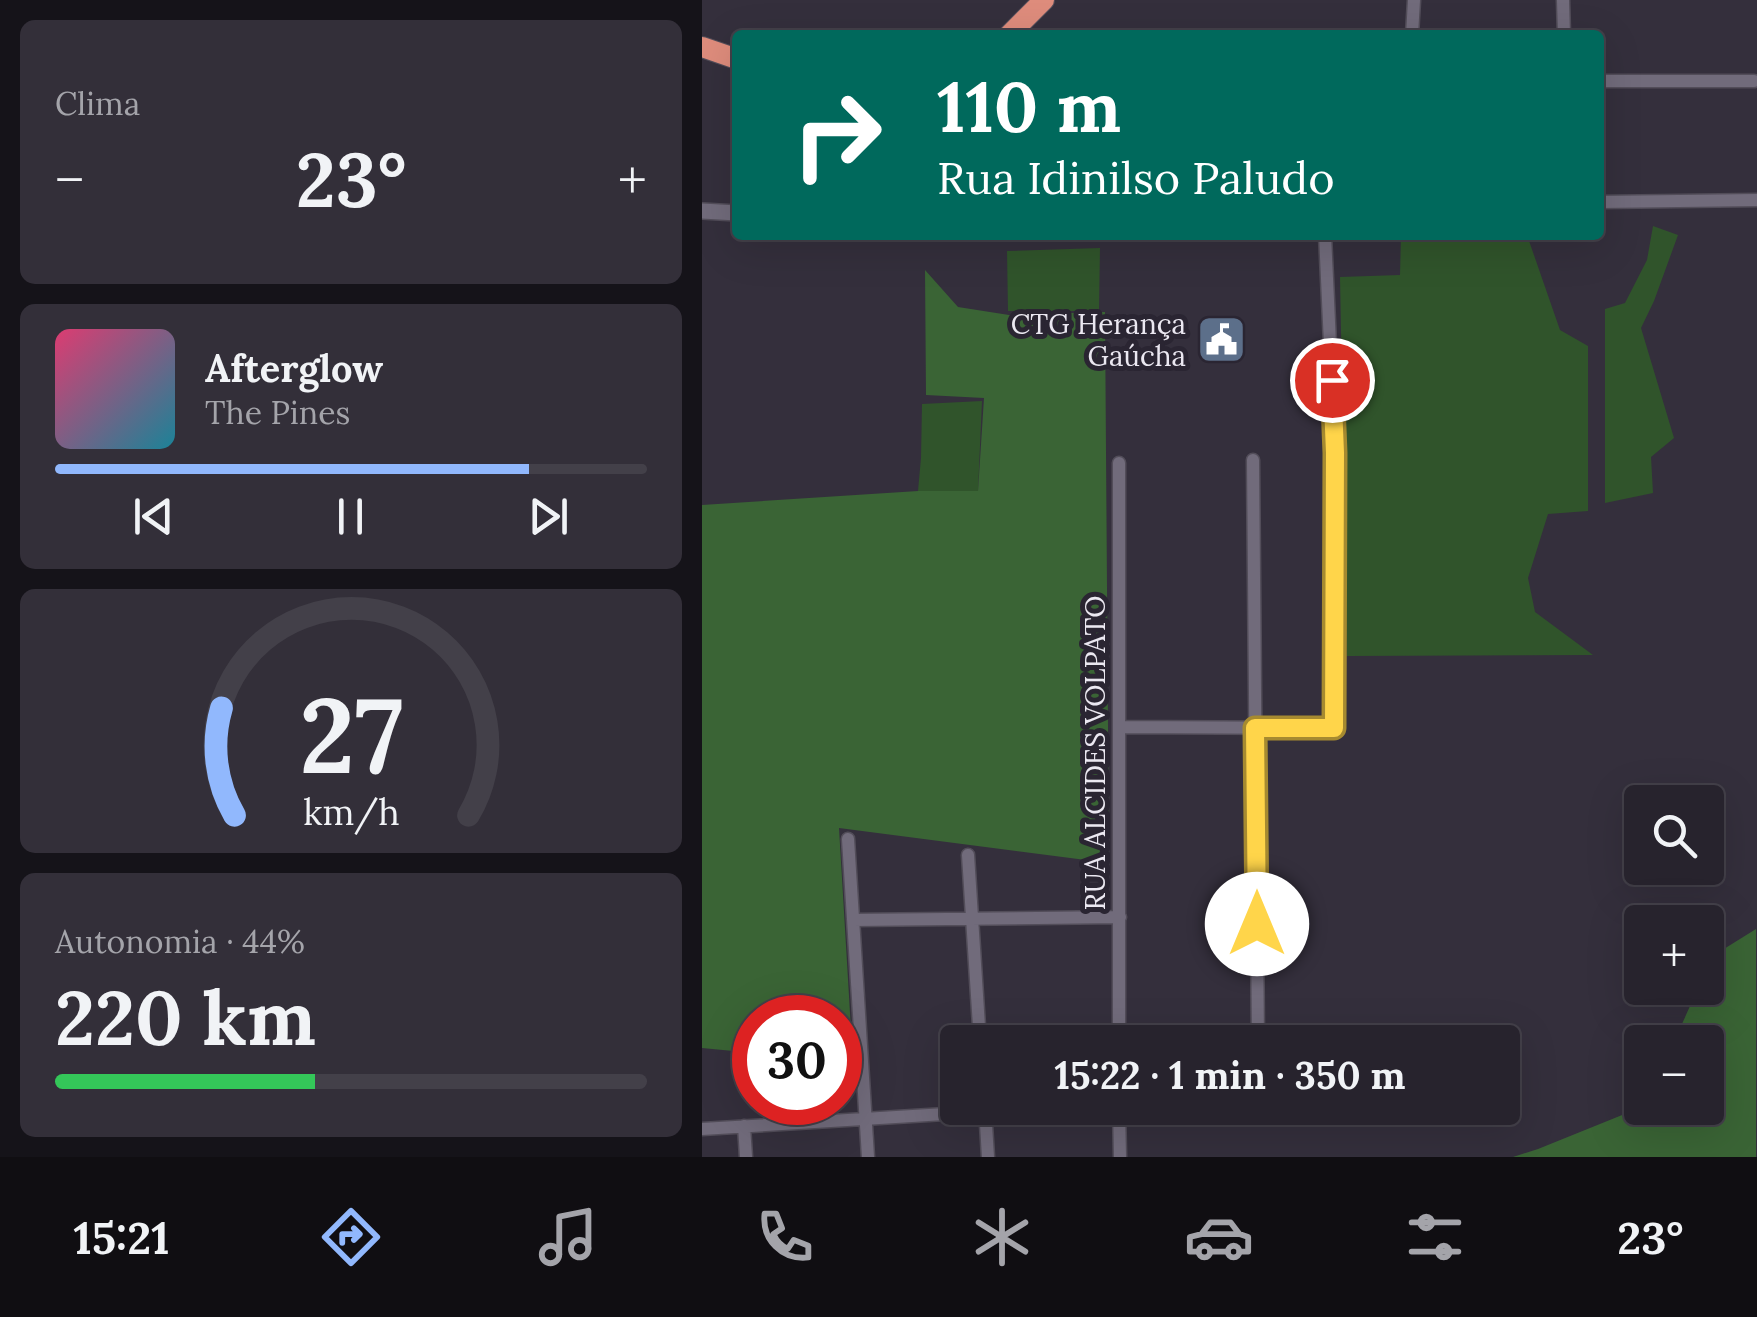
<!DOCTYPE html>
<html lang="pt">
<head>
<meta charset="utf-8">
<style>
	:root { --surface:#27232d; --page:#332f39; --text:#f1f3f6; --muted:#a4a4aa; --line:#434049; --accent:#91b8fd }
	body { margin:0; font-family:Lora,serif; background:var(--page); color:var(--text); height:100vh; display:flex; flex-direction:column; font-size:38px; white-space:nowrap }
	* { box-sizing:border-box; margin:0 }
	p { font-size:32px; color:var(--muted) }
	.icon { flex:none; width:55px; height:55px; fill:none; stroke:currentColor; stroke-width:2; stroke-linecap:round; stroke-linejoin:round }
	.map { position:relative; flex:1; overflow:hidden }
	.side { display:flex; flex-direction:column; gap:20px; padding:20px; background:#151319; width:702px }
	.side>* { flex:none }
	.hud { position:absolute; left:30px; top:30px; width:872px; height:210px; border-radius:10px; box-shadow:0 10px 40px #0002,0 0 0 2px var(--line); background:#00695c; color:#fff; overflow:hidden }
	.tools { position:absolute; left:922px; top:785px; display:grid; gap:20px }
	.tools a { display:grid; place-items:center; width:100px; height:100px; border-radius:10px; background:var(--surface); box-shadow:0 10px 40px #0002,0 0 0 2px var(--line); font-size:50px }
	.speed { position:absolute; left:30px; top:995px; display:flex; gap:20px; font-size:50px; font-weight:700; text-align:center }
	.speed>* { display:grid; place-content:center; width:130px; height:130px; border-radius:50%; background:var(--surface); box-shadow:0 10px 40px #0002,0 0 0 2px var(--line); line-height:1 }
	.speed .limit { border:15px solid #d22; background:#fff; color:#111 }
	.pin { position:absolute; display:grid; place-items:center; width:85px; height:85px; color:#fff; margin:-42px; border:5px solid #fff; border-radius:50%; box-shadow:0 2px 10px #0007 }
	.me { position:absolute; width:110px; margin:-55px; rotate:0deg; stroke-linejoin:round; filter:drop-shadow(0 0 8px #0008) }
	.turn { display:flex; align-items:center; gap:35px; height:210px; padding:0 40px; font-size:45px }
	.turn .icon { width:130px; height:130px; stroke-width:2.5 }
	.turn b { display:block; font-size:70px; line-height:85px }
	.big { font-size:75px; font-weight:700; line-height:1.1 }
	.side .widget { flex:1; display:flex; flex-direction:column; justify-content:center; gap:15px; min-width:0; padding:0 35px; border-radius:15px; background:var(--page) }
	.side .dial { align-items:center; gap:0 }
	.dial svg { height:260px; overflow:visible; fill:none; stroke:var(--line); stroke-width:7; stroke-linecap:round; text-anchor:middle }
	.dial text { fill:var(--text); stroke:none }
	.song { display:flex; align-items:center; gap:30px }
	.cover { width:120px; height:120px; border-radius:15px; background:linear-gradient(135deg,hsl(340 70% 55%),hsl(190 70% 35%)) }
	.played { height:10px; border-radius:5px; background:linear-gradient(90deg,var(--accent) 80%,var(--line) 80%) }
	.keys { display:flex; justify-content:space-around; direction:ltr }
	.heat { display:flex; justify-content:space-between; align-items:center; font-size:55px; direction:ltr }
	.charge { height:15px; border-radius:8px; background:linear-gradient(90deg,#34c759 44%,var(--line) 0) }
	.trip { position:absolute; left:238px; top:1025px; width:580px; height:100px; border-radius:10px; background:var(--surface); box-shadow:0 10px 40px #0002,0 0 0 2px var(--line); font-weight:700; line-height:100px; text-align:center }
	.tab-bar { display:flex; height:160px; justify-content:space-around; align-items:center; background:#100e12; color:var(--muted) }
	.tab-bar .icon { width:70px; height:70px }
	.tab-bar .active { color:var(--accent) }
	.tab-bar b { font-size:45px; color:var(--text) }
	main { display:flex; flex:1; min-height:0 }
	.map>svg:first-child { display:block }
	.green { fill:#30542b }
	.forest { fill:#3a6435 }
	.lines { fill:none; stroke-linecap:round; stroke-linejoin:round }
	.minor-casing { stroke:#524d59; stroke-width:15 }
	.tertiary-casing { stroke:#524d59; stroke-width:18 }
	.trunk-casing { stroke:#524d59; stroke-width:22 }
	.minor { stroke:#716b7b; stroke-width:12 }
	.tertiary { stroke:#716b7b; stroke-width:15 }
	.trunk { stroke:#de8c7c; stroke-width:20 }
	.route-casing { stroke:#a68a30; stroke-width:25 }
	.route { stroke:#ffd54a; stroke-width:18 }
	.labels { text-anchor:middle; stroke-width:10; stroke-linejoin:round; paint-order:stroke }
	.poi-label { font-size:28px; fill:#ebe8f1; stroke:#2a2532; text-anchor:end }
	.street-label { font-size:28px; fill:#ebe8f1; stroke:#2a2532 }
</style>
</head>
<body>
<main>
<section class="side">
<div class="widget"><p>Clima</p>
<div class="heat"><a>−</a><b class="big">23°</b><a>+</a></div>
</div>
<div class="widget">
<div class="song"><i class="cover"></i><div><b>Afterglow</b><p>The Pines</p></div></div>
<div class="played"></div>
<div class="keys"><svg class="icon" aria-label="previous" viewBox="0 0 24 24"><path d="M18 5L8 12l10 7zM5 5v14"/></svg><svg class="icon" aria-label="pause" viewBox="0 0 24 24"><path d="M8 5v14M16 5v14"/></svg><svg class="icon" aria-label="next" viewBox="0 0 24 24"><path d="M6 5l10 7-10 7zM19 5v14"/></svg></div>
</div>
<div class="widget dial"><svg viewBox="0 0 100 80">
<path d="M14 69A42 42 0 1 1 86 69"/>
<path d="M14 69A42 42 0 0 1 10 36" stroke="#91b8fd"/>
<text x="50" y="56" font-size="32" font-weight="700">27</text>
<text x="50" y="72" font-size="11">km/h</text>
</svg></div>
<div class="widget"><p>Autonomia · 44%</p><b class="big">220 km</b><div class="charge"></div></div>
</section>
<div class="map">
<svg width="1055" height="1157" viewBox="0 0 1055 1157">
	<rect width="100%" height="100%" fill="#342f3c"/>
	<path class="green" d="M951,226l25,9 -24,66 -13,27 33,110 -23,19 2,36 -48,10v-194l20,-6 22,-43z
		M699,235h126l33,95 28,16v165l-40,3 -20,64 7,34 58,43 -246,1 -7,-379 60,-2z
		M398,248l-1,63h-91l-1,-60z
		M280,401l-4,90h-60l3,-33 1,-54z"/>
	<path class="forest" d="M223,270l33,37 51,8 96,-3 4,551 -270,-35 14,235 -13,-2v-43h-86v35l-52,-5v-543l216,-14h60l6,-93 -58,-3z
		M1054,929v228h-243l25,-8 104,-42 65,1v-66h-33l24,-54h9v-22l4,-9z
		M774,1023l18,10 3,9h-74l23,-18z
		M714,1108h81l-11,15 -33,3z"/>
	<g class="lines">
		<defs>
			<path id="minor" d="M861,0l1,35
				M710,35l2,-35
				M898,81h154
				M898,202l157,-2
				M551,460l5,582
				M417,463v579
				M418,727l214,1 1,-275 -10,-218
				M146,839l20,318
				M266,855l12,187
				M151,920l267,-3
				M283,1108l3,49
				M417,1108l1,49
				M42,1126l2,31
				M0,1129l341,-21"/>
			<path id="tertiary" d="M0,211l35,2"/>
			<path id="trunk" d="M307,35l35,-35
				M0,47l35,12"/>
		</defs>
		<use href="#minor" class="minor-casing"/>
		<use href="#tertiary" class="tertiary-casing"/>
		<use href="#trunk" class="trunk-casing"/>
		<use href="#minor" class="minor"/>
		<use href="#tertiary" class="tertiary"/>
		<use href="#trunk" class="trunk"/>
	</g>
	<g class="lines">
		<defs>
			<path id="route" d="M555,924l-2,-196h79l1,-275 -3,-73"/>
		</defs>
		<use href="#route" class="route-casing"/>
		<use href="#route" class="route"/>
	</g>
	<defs>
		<symbol id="civic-square" viewBox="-11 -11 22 22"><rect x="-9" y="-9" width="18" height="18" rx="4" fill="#5c6f8a" stroke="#2a2532"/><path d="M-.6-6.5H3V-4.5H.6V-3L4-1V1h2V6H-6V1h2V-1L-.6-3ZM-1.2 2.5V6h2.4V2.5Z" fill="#fff"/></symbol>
	</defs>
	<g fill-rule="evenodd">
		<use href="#civic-square" x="492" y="312" width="55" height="55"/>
	</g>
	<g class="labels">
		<g class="poi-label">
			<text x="484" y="334">CTG Herança<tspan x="484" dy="32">Gaúcha</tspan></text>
		</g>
		<g class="street-label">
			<text transform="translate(393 753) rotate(-90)" y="10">RUA ALCIDES VOLPATO</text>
		</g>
	</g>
</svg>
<div class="tools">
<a><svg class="icon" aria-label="search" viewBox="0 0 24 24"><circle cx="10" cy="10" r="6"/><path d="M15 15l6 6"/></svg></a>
<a>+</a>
<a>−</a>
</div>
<div class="speed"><div class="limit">30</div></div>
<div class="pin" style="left:630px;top:380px;background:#d93025"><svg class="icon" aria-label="arrive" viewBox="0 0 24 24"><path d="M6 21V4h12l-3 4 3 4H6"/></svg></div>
<svg class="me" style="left:555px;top:924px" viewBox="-20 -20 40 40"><circle r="19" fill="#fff"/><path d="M0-13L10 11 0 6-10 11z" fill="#ffd54a"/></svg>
<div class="trip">15:22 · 1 min · 350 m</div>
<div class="hud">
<div class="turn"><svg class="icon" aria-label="right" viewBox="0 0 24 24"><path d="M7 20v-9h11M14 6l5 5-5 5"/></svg><div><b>110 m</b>Rua Idinilso Paludo</div></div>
</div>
</div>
</main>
<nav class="tab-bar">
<b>15:21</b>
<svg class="icon active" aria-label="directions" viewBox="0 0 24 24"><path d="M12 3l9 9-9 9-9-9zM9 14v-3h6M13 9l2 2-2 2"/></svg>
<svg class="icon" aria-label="music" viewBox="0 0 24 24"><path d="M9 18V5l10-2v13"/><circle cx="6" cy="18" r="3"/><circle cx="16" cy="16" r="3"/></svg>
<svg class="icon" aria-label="phone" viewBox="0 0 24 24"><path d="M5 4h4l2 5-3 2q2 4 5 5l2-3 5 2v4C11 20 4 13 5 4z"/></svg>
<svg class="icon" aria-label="climate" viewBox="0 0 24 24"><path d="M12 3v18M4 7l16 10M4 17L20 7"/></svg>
<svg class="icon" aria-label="car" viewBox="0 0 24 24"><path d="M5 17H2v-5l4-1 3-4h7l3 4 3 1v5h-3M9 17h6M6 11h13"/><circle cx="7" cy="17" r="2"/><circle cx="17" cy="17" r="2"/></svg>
<svg class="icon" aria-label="filters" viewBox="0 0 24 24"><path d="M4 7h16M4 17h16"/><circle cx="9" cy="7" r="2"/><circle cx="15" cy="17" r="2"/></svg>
<b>23°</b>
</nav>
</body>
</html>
